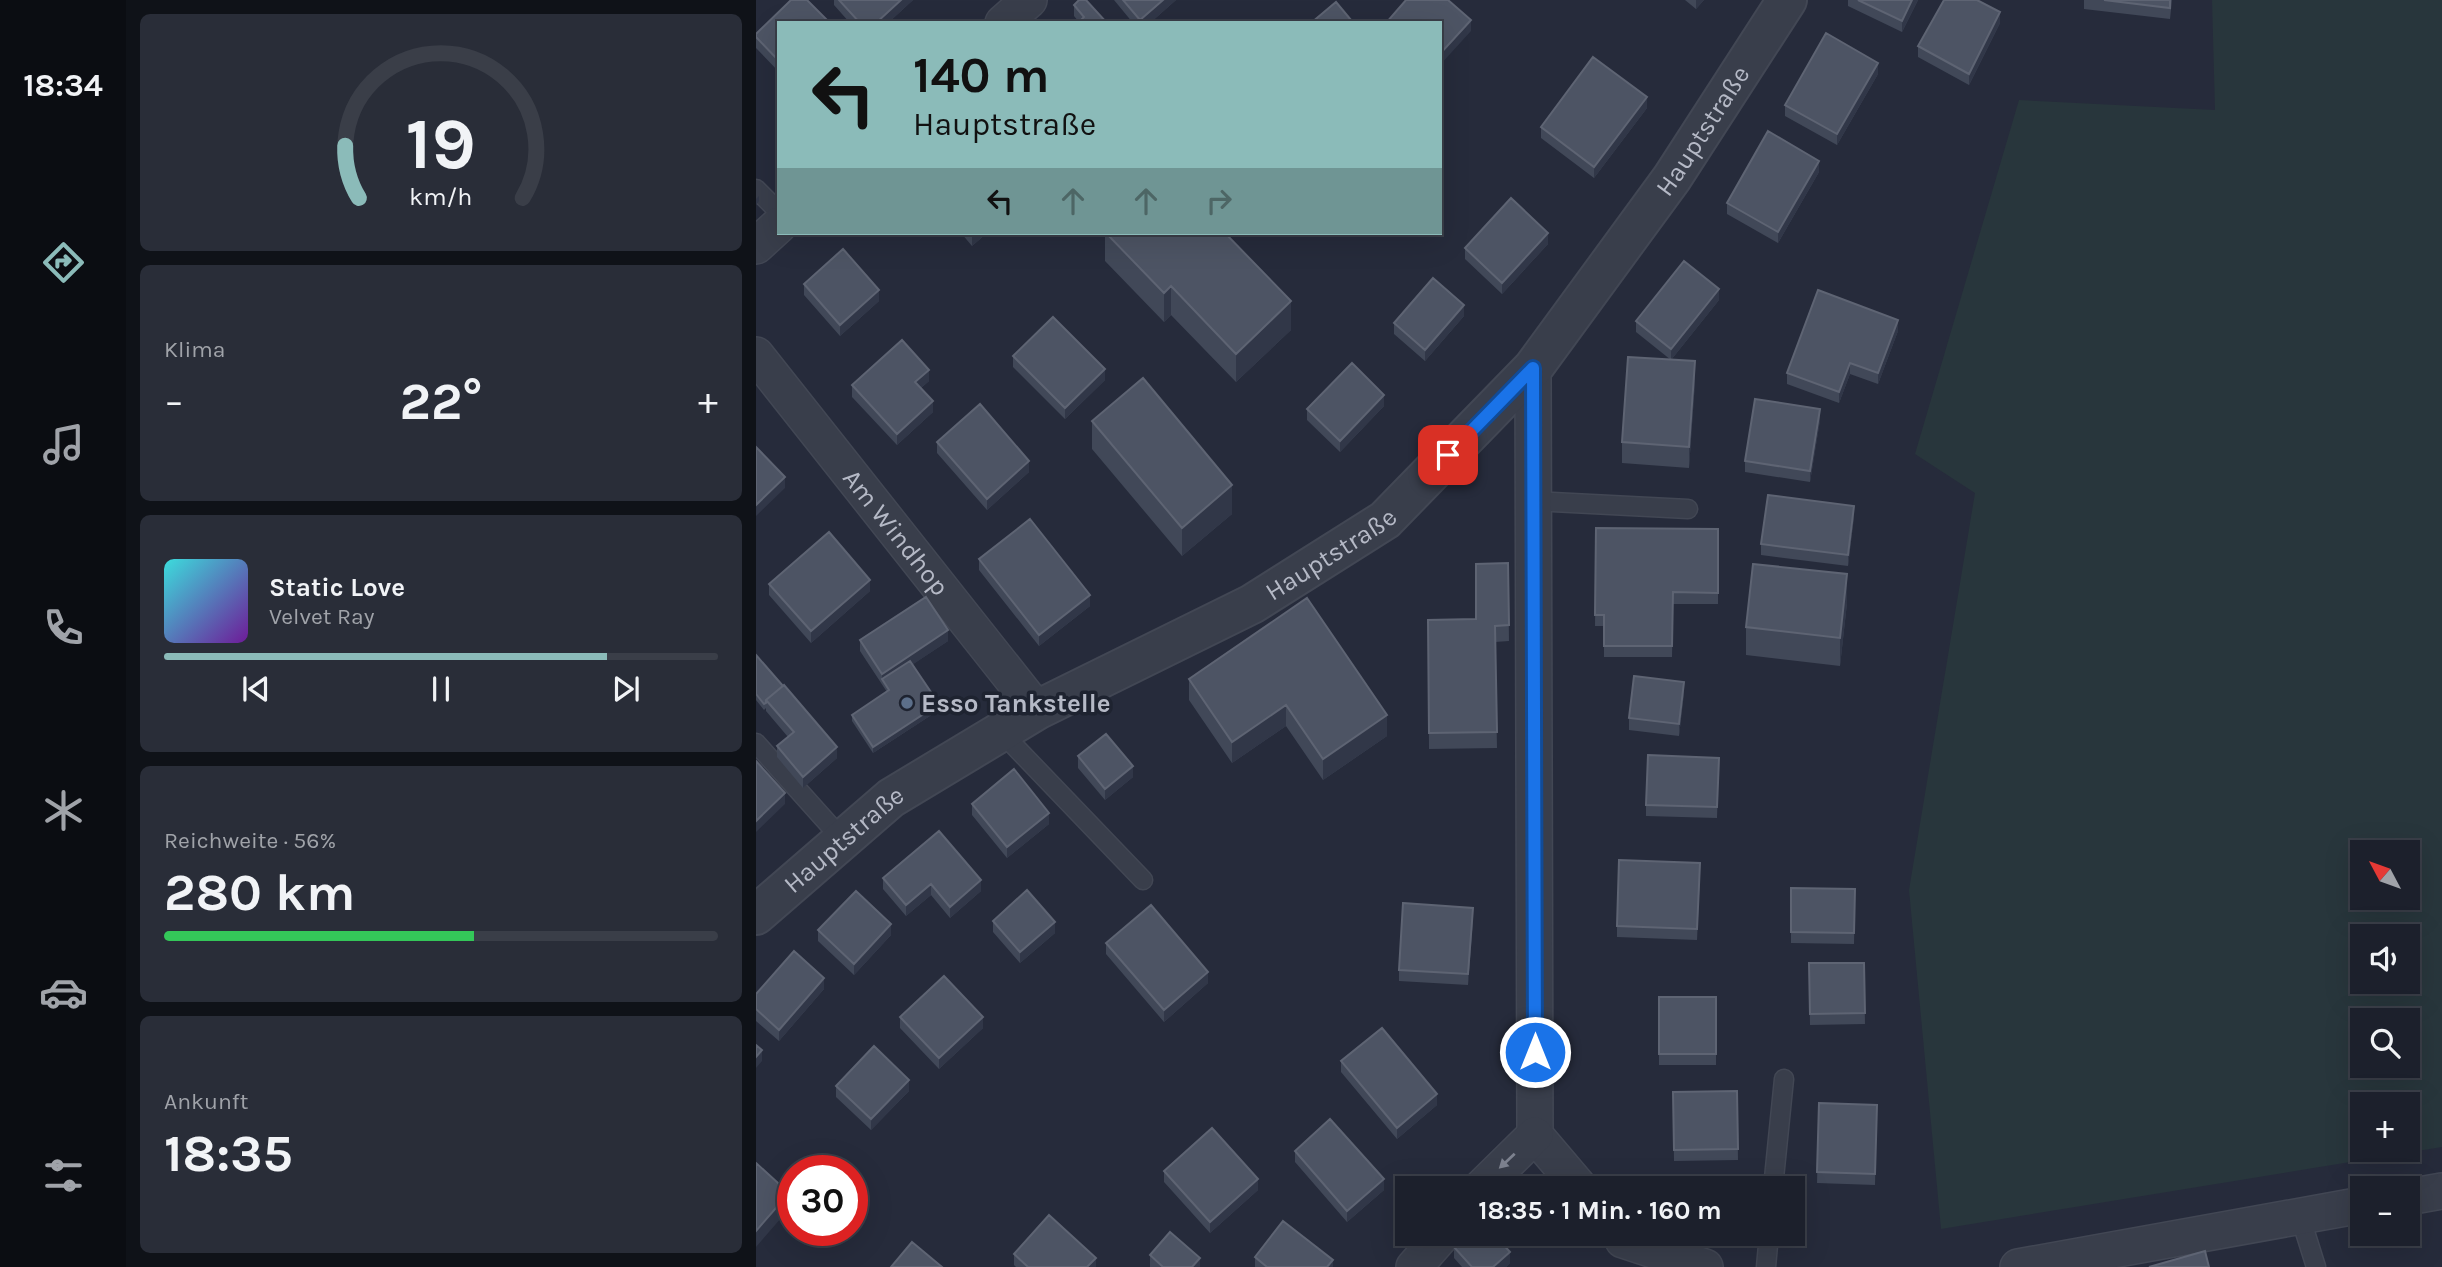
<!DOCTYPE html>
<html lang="de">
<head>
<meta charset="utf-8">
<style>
	:root { --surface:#1c202c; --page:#292d38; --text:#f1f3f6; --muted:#a0a3a9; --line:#3a3e48; --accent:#8bbbb9 }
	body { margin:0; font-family:Karla,sans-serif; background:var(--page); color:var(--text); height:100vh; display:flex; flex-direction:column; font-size:26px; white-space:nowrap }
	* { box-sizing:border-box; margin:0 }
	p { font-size:23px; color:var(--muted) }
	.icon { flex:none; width:38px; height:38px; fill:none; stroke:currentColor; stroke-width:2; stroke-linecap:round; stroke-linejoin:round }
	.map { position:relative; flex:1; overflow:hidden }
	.side { display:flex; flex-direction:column; gap:14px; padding:14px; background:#0f1218; width:630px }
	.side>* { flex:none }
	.guide { position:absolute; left:21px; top:21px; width:665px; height:214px; border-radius:0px; box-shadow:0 7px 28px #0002,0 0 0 2px var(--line); background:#8bbbb9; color:#111; overflow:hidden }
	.needle { width:46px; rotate:311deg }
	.buttons { position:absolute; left:1594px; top:840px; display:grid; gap:14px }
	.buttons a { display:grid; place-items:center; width:70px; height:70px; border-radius:0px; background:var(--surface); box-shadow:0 7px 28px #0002,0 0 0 2px var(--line); font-size:35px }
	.speed { position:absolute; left:21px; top:1155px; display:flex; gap:14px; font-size:35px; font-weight:700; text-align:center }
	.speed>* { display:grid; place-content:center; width:91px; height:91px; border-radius:50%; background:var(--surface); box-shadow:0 7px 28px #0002,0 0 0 2px var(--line); line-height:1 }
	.speed .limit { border:10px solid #d22; background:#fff; color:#111 }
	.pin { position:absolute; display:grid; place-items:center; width:60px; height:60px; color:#fff; margin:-30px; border-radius:14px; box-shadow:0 4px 10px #0006 }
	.me { position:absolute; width:77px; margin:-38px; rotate:0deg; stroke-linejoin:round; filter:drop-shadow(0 0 5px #0008) }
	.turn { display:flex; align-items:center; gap:24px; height:147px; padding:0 21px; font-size:32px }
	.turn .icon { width:91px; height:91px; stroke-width:2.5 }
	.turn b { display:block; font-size:49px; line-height:60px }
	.lanes { display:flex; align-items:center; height:66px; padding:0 21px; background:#0003; justify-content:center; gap:35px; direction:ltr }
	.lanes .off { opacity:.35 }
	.big { font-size:52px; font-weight:700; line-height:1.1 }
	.side .widget { flex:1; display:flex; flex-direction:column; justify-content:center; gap:10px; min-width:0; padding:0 24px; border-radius:10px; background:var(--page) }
	.side .dial { align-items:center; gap:0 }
	.dial svg { height:182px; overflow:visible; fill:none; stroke:var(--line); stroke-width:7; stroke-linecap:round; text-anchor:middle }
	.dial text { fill:var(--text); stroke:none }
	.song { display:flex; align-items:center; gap:21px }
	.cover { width:84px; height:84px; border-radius:10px; background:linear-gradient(135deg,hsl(180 70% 55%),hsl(280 70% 35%)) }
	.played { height:7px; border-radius:4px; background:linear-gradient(90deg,var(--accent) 80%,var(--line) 80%) }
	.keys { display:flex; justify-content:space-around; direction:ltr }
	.heat { display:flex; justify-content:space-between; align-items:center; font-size:38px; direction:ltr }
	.charge { height:10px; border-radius:5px; background:linear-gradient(90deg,#34c759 56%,var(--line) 0) }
	.trip { position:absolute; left:639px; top:1176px; width:410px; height:70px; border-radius:0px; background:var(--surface); box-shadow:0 7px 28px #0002,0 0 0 2px var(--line); font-weight:700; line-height:70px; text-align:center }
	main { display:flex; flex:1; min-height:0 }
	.menu { display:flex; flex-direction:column; width:126px; justify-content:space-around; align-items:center; background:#0b0d12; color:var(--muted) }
	.menu .icon { width:49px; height:49px }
	.menu .current { color:var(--accent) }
	.menu b { font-size:32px; color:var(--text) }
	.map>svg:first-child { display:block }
	.green { fill:#28363c; fill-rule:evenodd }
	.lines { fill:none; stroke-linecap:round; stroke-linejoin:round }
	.service-casing { stroke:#424754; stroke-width:21 }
	.minor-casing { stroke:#424754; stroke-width:38 }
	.tertiary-casing { stroke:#424754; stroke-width:42 }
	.service { stroke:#393e4b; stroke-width:18 }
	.minor { stroke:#393e4b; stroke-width:35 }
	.tertiary { stroke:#393e4b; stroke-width:38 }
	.wall { fill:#414858 }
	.shaded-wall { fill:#313748 }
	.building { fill:#4d5464; stroke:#5e6473; stroke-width:2 }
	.oneway { fill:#7d828f }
	.route-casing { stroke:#114b97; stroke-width:18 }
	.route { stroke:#1a73e8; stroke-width:12 }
	.service-dot { fill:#5c6f8a; stroke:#1e2330; stroke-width:2.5 }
	.labels { text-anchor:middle; stroke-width:7; stroke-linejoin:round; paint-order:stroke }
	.street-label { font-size:26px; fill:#b5b9c6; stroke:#1e2330 }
	.poi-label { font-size:26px; font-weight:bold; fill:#b5b9c6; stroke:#1e2330; text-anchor:start }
</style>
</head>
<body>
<main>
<nav class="menu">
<b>18:34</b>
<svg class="icon current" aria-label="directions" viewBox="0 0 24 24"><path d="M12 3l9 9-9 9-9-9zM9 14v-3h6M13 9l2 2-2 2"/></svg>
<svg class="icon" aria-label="music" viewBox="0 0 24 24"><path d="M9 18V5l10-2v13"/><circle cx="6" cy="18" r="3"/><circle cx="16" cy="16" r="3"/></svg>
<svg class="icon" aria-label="phone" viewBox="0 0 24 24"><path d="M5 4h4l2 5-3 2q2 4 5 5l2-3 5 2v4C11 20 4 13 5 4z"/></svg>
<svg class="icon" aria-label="climate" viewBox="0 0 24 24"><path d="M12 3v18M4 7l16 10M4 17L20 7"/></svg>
<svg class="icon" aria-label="car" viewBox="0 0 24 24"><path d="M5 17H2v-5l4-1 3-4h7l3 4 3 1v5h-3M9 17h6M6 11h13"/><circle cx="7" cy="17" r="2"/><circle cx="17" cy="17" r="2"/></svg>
<svg class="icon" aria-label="filters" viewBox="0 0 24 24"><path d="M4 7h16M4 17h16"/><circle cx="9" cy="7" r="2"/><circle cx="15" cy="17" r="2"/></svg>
</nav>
<section class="side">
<div class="widget dial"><svg viewBox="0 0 100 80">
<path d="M14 69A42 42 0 1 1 86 69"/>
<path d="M14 69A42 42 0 0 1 8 46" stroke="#8bbbb9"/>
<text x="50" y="56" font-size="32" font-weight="700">19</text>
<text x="50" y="72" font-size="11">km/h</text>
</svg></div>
<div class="widget"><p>Klima</p>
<div class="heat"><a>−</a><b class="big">22°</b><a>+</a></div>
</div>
<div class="widget">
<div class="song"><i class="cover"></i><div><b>Static Love</b><p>Velvet Ray</p></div></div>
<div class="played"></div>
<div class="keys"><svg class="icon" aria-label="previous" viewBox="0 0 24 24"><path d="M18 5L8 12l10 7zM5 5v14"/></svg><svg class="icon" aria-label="pause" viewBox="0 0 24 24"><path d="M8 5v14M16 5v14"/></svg><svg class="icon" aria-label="next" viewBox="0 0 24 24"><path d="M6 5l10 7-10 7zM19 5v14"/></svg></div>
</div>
<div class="widget"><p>Reichweite · 56%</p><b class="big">280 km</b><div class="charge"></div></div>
<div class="widget"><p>Ankunft</p><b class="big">18:35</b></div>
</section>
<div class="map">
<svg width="1686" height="1267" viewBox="0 0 1686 1267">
	<rect width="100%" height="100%" fill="#262b3b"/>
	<path class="green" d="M1456,0h230v1147l-501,82 -32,-339 66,-397 -60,-39 104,-354 196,10zM1606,852h46v46h-46zM1606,936h46v46h-46zM1606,1020h46v46h-46zM1606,1104h46v46h-46z"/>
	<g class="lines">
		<defs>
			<path id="service" d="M0,189l23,23
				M777,501l155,8
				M245,732l142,148
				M0,743l86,96
				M1017,1188l11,-109
				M1544,1216l16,51
				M1010,1267l3,-33"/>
			<g id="minor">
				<path d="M247,23l26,-23"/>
				<path d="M0,246l23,-21"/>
				<path id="s1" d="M0,355l281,355"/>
				<path d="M777,368l2,767 45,53"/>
				<path d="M725,1188l54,-53"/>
				<path d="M1652,1197l34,-6"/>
				<path d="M867,1240l82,27"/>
				<path d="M658,1267l29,-33"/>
				<path d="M1262,1267l344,-62"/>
			</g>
			<g id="tertiary">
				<path id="s2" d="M0,915l135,-117 146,-88 215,-106 133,-84 148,-152 139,-190 115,-178"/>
			</g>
		</defs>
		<use href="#service" class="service-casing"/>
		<use href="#minor" class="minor-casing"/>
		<use href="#tertiary" class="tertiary-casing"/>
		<use href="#service" class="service"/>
		<use href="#minor" class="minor"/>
		<use href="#tertiary" class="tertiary"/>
	</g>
	<path class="wall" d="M78,0h79l-25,23h-38l-16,-18z
		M358,0h62l-26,23h-17z
		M929,0h19l-8,9z
		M1092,0h70l-16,32 -54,-26z
		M1328,0h88l-2,19 -86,-10z
		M318,5l33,18 -28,-1 -5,-6z
		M23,23v49l-23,-24v-14z
		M1244,23l-31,62 -51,-28v-11z
		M1122,74l-41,71 -52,-29v-11z
		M891,108l-53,70 -53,-40v-11z
		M1063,172l-41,71 -51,-29v-11z
		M205,233h26l-15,13z
		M349,233l186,97 -55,52 -65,-67 -7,7 -59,-61z
		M792,244l-46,50 -37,-35v-11z
		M48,284l75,17 -39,35 -36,-41z
		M963,300l-48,60 24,22 -6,86 -67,-5v-21l49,-82 -35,-28v-11z
		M708,316l-39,45 -31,-27v-11z
		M1142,331l-20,53 -28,-10 -11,29 -52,-19v-11z
		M257,356l92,24 -40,39 -52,-52z
		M173,381l-8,7 12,24 -36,33 -45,-48v-12z
		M628,406l-44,46 -33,-32v-11z
		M1064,420l-10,62 -65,-10v-11z
		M336,421l140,93 -50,42 -90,-107z
		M181,442l92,30 -42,38 -50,-57z
		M1098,517l-6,49 -87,-11v-11z
		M840,528l122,1v75h-45l-1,53h-68v-31h-9z
		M223,559l111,47 -51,40 -60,-76z
		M752,563l1,78 -14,1 2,106 -68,1 -1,-129 48,-1z
		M13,584l101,7 -59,52 -42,-48z
		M1091,603l-7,63 -94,-11v-28z
		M104,640l88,1 -35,23 26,46 -66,43 -21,-32v-6l35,-23 -27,-41z
		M0,655l81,103 -34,30 -26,-31v-11l11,-9 -22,-26v-3l-2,2 -8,-10z
		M433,679l198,36v21l-64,44 -37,-54 -54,37 -43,-63z
		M928,693l-5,43 -50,-6v-12z
		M322,756l55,21 -28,23 -27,-32z
		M963,758l-2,60 -71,-2v-11z
		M216,804l77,20 -42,34 -35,-43z
		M944,874l-3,66 -80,-3v-11z
		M127,878l98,13 -31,27 -19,-23 -25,21 -23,-27z
		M1035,888l64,1 -1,55 -63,-1z
		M717,919l-5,66 -69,-4v-11z
		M237,921l62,12 -35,30 -27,-31z
		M62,930l73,5 -37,40 -36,-34z
		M350,943l102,40 -44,39 -58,-68z
		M1053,963h55l1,61 -55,1z
		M68,989l-45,52 -23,-20v-27z
		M903,997h57v68h-57z
		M144,1017l83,11 -44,41 -39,-41z
		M585,1061l96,44 -40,34 -56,-67z
		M80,1086l73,5 -38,39 -35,-33z
		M981,1091l1,69 -64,1 -1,-69z
		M1063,1103l58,2 -2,80 -58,-2z
		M539,1151l89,39 -37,32 -52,-60z
		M408,1171l94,19 -48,43 -46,-51z
		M698,1247l56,16 -4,4h-44l-8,-9z
		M258,1254l82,13h-80l-2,-2z
		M394,1255l50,12h-50z
		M499,1257l78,10h-78z"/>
	<path class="shaded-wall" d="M145,0h12l-25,23h-12z
		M407,0h13l-26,23h-10v-3z
		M940,0h8l-8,9z
		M1156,0h6l-16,32v-11z
		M1244,12v11l-31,62v-11z
		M715,20v11l-31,34v-11z
		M1122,63v11l-41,71v-11z
		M891,97v11l-53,70v-11z
		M1063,161v11l-41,71v-11z
		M3,196v5l-3,4v-6z
		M218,233h13l-15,13v-12z
		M792,233v11l-46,50v-11z
		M415,286v29l-7,7v-29z
		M963,289v11l-48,60v-11z
		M123,290v11l-39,35v-11z
		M535,301v29l-55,52v-28z
		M708,305v11l-39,45v-11z
		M1142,320v11l-20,53v-11z
		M939,361v21l-6,86v-21z
		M1094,363v11l-11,29v-11z
		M349,369v11l-40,39v-11z
		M173,370v11l-14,12v-11z
		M628,395v11l-44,46v-11z
		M177,401v11l-36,33v-11z
		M1064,409v11l-10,62v-11z
		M273,461v11l-42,38v-11z
		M29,477v11l-29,28v-11z
		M476,485v29l-50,42v-28z
		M1098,506v11l-6,49v-11z
		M1091,574v29l-7,63v-28z
		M114,580v11l-59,52v-12z
		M334,595v11l-51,40v-11z
		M192,630v11l-63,42 -3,-4v-5z
		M928,682v11l-5,43v-12z
		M183,704v6l-66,43v-6z
		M530,705v21l-54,37v-21z
		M631,715v21l-64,44v-21z
		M81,747v11l-34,30v-11z
		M377,766v11l-28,23v-11z
		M29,793v11l-29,28v-11z
		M293,813v11l-42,34v-11z
		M225,880v11l-31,27v-11z
		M175,884v11l-25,21v-11z
		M717,908v11l-5,66v-11z
		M299,922v11l-35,30v-11z
		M135,924v11l-37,40v-11z
		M452,972v11l-44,39v-12z
		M68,978v11l-45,52v-11z
		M227,1017v11l-44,41v-11z
		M6,1050v11l-6,7v-11z
		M153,1080v11l-38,39v-11z
		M681,1094v11l-40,34v-11z
		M502,1179v11l-48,43v-11z
		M628,1179v11l-37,32v-11z
		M33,1193v16l-33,38v-16z
		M754,1252v11l-4,4h-13z
		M340,1258v9h-9z
		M444,1258v9h-8z
		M577,1260v7h-6z"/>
	<path class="building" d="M35,0h16l23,23h-51v38l-23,-24v-3z
		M83,0h62l-25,23h-16z
		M323,0h7l21,23h-29l6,-6 -10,-12z
		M367,0h40l-23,20z
		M650,0h42l23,20 -31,34v-31h-54z
		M1102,0h54l-10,21z
		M1188,0h33l23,12 -31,62 -51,-28z
		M1348,0h66v8z
		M580,2l15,18 -3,3h-37z
		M1070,33l52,30 -41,71 -52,-29z
		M837,57l54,40 -53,70 -53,-40z
		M1012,131l51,30 -41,71 -51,-29z
		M755,198l37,35 -46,50 -37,-35z
		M350,233h119l66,68 -55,53 -65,-68 -7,7z
		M87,249l36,41 -39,35 -36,-41z
		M928,261l35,28 -48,60 -35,-28z
		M677,278l31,27 -39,45 -31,-27z
		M1062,290l80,30 -20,53 -28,-10 -11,29 -52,-19z
		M297,317l52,52 -40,39 -52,-52z
		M146,340l27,30 -14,12 18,19 -36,33 -45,-49z
		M872,357l67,4 -6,86 -67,-5z
		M596,363l32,32 -44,46 -33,-32z
		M387,378l89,107 -50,43 -90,-107z
		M999,399l65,10 -10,62 -65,-10z
		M224,404l49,57 -42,38 -50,-57z
		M0,447l29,30 -29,28z
		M1012,495l86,11 -6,49 -87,-11z
		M274,519l60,76 -51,40 -60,-76z
		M840,528l122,1v64l-45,-1 -1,54h-68v-31h-9z
		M73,532l41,48 -59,51 -42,-47z
		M752,563l1,62 -14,1 2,106 -68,1 -1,-113 48,-1v-55z
		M997,564l94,10 -7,64 -94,-11z
		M170,597l22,33 -66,44 -22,-34z
		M551,598l80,117 -64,44 -37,-54 -54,37 -43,-63z
		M0,655l27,31 -17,14v3l-2,1 -8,-10z
		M154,661l29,43 -66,43 -21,-32 37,-25 -7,-11z
		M878,676l50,6 -5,42 -50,-6z
		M28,685l53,62 -34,30 -26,-31 17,-14 -28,-32z
		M350,734l27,32 -28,23 -27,-33z
		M892,755l71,3 -2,49 -71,-2z
		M0,761l29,32 -29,28z
		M258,769l35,44 -42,34 -35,-43z
		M183,831l42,49 -31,27 -19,-23 -25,21 -23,-27z
		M863,860l81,3 -3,66 -80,-3z
		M1035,888l64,1 -1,44 -63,-1z
		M271,890l28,32 -35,30 -27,-31z
		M100,891l35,33 -37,40 -36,-34z
		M647,903l70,5 -5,66 -69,-4z
		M395,905l57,67 -44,38 -58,-67z
		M38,951l30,27 -45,52 -23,-21v-15z
		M1053,963h55l1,50 -55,1z
		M188,976l39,41 -44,41 -39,-41z
		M903,997h57v57h-57z
		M626,1028l55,66 -40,34 -56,-67z
		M0,1045l6,5 -6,7z
		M118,1046l35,34 -38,39 -35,-33z
		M981,1091l1,58 -64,1 -1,-58z
		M1063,1103l58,2 -2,69 -58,-2z
		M574,1119l54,60 -37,32 -52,-60z
		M456,1128l46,51 -48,43 -46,-51z
		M0,1163l33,30 -33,38z
		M293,1215l47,43 -9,9h-59l-14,-13z
		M527,1221l50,39 -6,7h-60l-12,-10z
		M414,1232l30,26 -8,9h-29l-13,-12z
		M712,1234h26l16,18 -17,15h-21l-18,-20z
		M156,1242l30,25h-51z
		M1449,1251l4,16h-60z"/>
	<defs><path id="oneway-solid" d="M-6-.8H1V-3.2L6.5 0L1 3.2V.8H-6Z" transform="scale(1.75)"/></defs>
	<use class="oneway" href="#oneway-solid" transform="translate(751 1161) rotate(137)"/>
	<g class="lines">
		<defs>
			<path id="route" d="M692,455l85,-87 2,684"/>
		</defs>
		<use href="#route" class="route-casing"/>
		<use href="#route" class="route"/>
	</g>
	<circle class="service-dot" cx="151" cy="703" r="7"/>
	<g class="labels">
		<g class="street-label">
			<text dy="9" stroke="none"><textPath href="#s2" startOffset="1250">Hauptstraße</textPath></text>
			<text dy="9" stroke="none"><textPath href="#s1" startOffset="226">Am Windhop</textPath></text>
			<text dy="9" stroke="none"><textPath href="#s2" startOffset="682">Hauptstraße</textPath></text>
			<text dy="9" stroke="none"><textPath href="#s2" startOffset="116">Hauptstraße</textPath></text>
		</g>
		<g class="poi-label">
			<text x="165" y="712">Esso Tankstelle</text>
		</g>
	</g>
</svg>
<div class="buttons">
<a><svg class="needle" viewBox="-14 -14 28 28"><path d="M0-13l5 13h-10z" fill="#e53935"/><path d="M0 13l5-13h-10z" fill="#a0a3a9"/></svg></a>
<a><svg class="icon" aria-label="sound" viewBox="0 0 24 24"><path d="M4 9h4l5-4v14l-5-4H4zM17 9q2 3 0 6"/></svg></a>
<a><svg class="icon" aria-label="search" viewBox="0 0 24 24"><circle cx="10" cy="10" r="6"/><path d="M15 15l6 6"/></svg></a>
<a>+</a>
<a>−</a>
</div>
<div class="speed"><div class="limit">30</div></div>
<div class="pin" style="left:692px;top:455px;background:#d93025"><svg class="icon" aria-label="arrive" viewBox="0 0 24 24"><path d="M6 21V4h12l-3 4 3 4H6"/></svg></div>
<svg class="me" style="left:779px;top:1052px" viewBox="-20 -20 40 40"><circle r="17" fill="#1a73e8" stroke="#fff" stroke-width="3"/><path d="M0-11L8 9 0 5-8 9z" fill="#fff"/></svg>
<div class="trip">18:35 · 1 Min. · 160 m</div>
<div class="guide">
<div class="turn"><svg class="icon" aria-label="left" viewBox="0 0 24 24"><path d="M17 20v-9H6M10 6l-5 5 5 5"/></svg><div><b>140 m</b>Hauptstraße</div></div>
<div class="lanes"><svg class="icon" aria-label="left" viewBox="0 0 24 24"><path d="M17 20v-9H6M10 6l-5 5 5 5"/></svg><svg class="icon off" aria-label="ahead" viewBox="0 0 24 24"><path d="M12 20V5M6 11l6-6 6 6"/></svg><svg class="icon off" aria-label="ahead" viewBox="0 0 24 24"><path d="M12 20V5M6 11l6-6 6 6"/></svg><svg class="icon off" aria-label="right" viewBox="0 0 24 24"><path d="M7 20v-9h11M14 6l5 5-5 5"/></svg></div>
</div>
</div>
</main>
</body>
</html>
